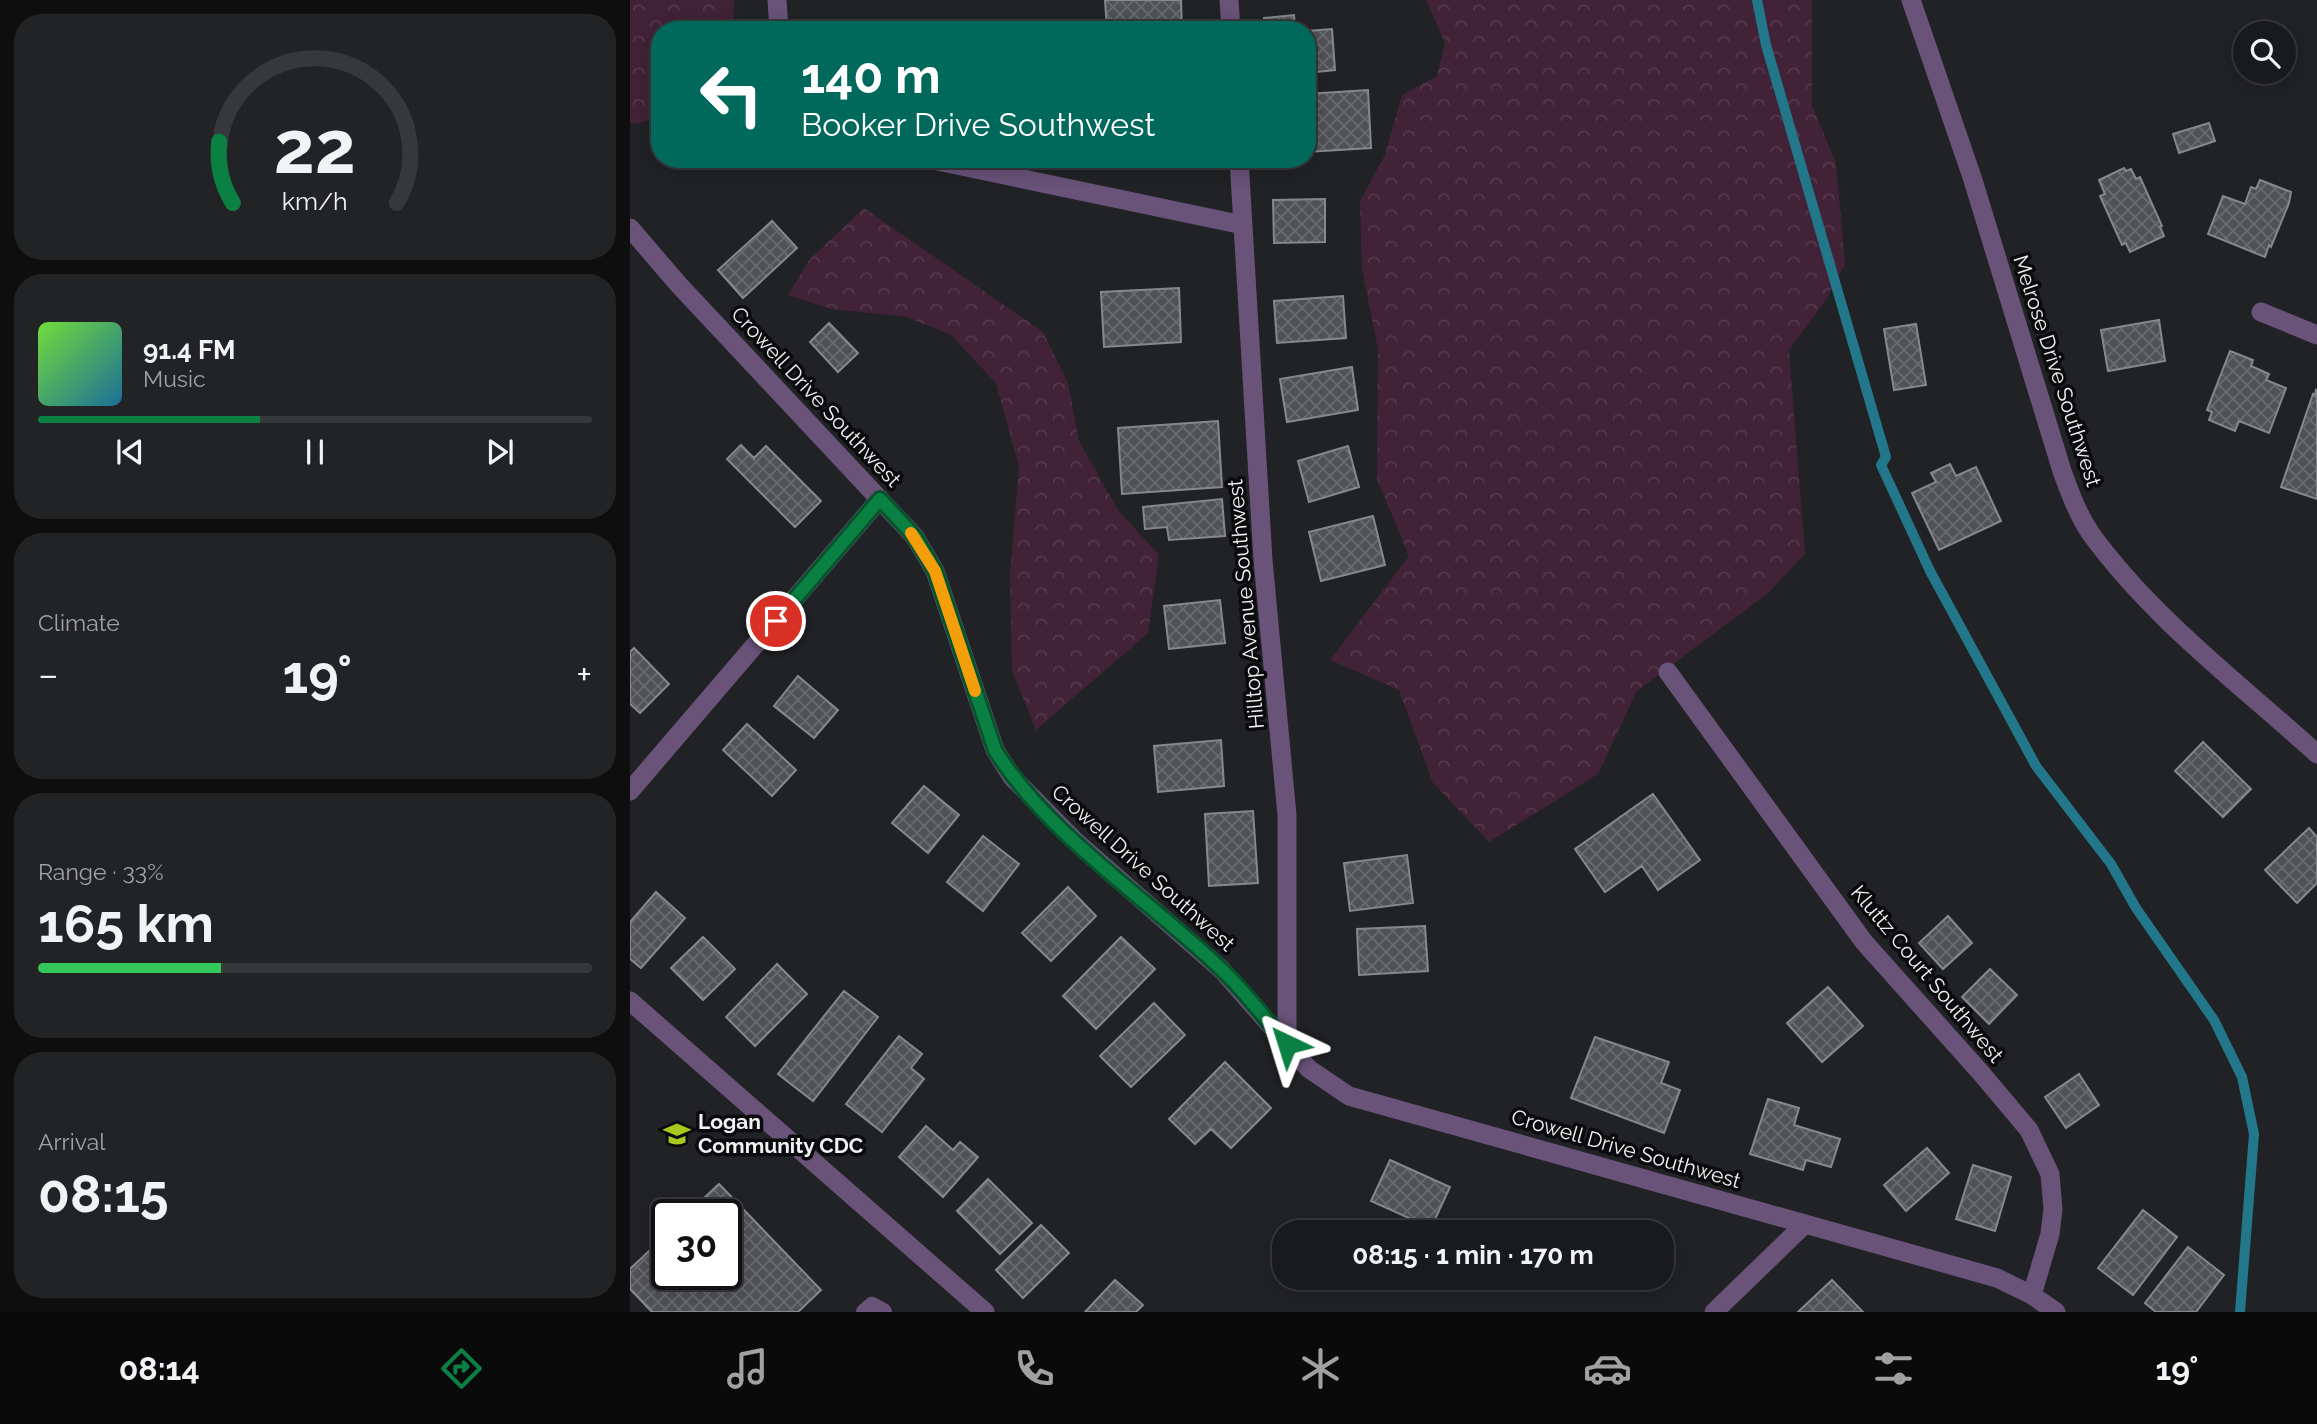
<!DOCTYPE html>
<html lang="en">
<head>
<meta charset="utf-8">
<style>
	:root { --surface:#191a1c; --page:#222325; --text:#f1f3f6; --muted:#9fa1a3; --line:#37383b; --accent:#0b8043 }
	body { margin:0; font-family:Raleway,sans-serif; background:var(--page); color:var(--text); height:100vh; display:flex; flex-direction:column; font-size:26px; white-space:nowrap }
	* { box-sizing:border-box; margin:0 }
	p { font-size:23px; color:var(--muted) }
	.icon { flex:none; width:38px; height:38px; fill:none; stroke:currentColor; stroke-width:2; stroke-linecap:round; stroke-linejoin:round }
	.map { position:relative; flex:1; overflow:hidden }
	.drawer { display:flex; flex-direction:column; gap:14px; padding:14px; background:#0e0e0f; width:630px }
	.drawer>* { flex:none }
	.guide { position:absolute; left:21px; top:21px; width:665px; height:147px; border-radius:28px; box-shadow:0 4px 18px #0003,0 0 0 2px var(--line); background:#00695c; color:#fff; overflow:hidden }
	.controls { position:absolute; left:1603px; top:21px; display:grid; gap:14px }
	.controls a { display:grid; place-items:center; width:63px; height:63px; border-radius:50%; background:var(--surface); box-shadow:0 4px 18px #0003,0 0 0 2px var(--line); font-size:35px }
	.speed { position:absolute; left:21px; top:1199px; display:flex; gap:14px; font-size:35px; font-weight:700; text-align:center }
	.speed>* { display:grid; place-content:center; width:91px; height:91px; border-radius:50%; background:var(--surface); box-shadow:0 4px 18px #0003,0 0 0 2px var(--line); line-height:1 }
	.speed .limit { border:4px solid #111; border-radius:10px; background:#fff; color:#111 }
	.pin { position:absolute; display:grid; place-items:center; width:60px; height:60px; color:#fff; margin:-30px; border:4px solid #fff; border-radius:50%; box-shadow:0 2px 7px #0007 }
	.me { position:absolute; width:77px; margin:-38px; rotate:319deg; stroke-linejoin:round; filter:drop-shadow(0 0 5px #0008) }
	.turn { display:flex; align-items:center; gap:24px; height:147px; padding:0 35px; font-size:32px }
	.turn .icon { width:91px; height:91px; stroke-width:2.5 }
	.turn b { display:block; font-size:49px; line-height:60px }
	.big { font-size:52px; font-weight:700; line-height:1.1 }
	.drawer .tile { flex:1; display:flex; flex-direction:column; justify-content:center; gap:10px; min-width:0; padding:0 24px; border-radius:28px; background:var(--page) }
	.drawer .dial { align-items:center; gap:0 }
	.dial svg { height:182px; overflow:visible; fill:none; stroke:var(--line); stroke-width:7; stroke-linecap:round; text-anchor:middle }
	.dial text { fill:var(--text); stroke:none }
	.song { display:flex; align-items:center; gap:21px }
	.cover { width:84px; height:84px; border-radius:10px; background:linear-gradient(135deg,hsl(100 70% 55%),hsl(200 70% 35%)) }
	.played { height:7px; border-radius:4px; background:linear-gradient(90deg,var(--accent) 40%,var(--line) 40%) }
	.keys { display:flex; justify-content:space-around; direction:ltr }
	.heat { display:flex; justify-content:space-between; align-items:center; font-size:38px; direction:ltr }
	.charge { height:10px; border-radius:5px; background:linear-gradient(90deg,#34c759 33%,var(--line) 0) }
	.trip { position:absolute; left:642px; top:1220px; width:402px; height:70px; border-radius:28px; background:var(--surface); box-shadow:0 4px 18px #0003,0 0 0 2px var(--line); font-weight:700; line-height:70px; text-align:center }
	.tabs { display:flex; height:112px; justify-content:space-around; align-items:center; background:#0a0a0b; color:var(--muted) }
	.tabs .icon { width:49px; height:49px }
	.tabs .selected { color:var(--accent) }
	.tabs b { font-size:32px; color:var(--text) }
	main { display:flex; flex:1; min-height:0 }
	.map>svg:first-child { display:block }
	.forest { fill:url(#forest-crowns) }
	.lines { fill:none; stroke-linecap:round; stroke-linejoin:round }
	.stream { stroke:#23778a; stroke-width:10 }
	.building { fill:url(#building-cross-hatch); stroke:#86898b; stroke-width:2 }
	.service { stroke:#695379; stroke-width:18 }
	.minor { stroke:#695379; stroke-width:19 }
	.route-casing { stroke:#07532c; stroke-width:18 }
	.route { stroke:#0b8043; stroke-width:12 }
	.slow { stroke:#f59e0b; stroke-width:12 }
	.labels { text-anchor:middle; stroke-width:7; stroke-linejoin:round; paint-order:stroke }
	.street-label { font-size:21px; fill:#f1f1f3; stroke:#0b0b0d }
	.poi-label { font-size:21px; font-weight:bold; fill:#f1f1f3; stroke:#0b0b0d; text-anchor:start }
</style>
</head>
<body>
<main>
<section class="drawer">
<div class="tile dial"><svg viewBox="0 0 100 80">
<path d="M14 69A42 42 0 1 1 86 69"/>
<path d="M14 69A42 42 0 0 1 8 42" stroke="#0b8043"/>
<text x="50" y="56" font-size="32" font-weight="700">22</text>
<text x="50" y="72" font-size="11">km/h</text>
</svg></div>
<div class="tile">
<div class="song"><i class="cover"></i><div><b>91.4 FM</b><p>Music</p></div></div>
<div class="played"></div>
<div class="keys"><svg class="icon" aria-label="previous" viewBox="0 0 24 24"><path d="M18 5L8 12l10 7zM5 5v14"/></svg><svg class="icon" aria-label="pause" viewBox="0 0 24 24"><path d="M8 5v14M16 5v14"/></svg><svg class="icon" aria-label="next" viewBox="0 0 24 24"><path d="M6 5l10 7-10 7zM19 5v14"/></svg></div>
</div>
<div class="tile"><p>Climate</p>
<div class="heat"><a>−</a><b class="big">19°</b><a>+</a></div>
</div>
<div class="tile"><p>Range · 33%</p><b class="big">165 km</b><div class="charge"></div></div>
<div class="tile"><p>Arrival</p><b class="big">08:15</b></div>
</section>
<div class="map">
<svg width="1687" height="1312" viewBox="0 0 1687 1312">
	<defs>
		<pattern id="forest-crowns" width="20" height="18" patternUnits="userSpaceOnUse" patternTransform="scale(1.75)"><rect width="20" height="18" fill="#412237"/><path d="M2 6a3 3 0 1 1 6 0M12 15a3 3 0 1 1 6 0" fill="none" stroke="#54384b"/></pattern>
		<pattern id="building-cross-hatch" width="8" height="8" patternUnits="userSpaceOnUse" patternTransform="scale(1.75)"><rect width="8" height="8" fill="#505255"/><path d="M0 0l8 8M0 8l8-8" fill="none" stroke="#6a6b6e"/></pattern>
	</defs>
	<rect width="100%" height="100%" fill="#212225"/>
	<path class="forest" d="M0,0h104l-1,30h-73v87l-24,7 -6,-2z
		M796,0h386v105l24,58 9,101 -21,39 -35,47 16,204 -39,41 -129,96 -39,83 -109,68 -56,-59 -34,-93 -69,-30 79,-104 -32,-77 1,-130 -16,-79 -2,-69 25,-46 17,-60 35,-19 8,-33z
		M234,208l179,124 25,51 11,58 39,69 41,45 -11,78 -112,97 -24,-59 -2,-97 9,-107 -23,-84 -45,-48 -44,-18 -76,-8 -43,-14 22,-36z"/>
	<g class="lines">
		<path class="stream" d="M1127,0l9,45 120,412 -5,8 49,106 106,195 75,98 25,44 78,112 28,57 12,57 -14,178"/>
	</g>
	<path class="building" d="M475,0h76l1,28 -75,2z
		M664,15l1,15h-30l-1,-12z
		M702,29l3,41 -28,3v-42z
		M738,90l3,58 -64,4v-58z
		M1579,123l6,18 -36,12 -6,-19z
		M1494,168l2,3 5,-2 5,10 4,-2 22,49 -2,1 4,9 -34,16 -4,-9 -4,2 -22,-49 5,-2 -6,-14z
		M1630,180l31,12 -2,11 -18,44 -2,-2 -4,12 -57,-23 15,-38 22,8 6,-17 5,2z
		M695,199v43l-51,1 -1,-43z
		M142,221l25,27 -54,50 -25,-28z
		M549,288l2,54 -77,5 -3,-55z
		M713,296l3,42 -69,5 -3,-42z
		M1529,320l6,41 -57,10 -7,-41z
		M199,323l29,30 -20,19 -28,-30z
		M1286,324l10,61 -32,5 -10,-61z
		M1600,351l23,9 -2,6 18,8 -3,6 20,8 -17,45 -30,-12 -4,10 -26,-11 3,-8 -5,-2z
		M722,367l6,43 -71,12 -7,-43z
		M1686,390l1,1v108l-36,-12 32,-93 2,1z
		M588,421l4,66 -100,7 -4,-66z
		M111,445l13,13 12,-12 55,55 -26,26 -68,-68z
		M718,446l11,41 -50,15 -11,-41z
		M1320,464l6,12 20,-9 25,54 -62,29 -27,-57 24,-11 -5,-9z
		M592,499l3,37 -56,4 -2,-13 -22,2 -2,-22z
		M743,516l12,49 -64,16 -12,-49z
		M590,600l5,43 -56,6 -5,-43z
		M4,648l35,36 -29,29 -10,-9v-52z
		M168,676l40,34 -24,28 -40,-32z
		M117,724l49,46 -24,26 -49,-46z
		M591,740l3,46 -66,6 -4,-46z
		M1573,742l48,47 -28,28 -48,-46z
		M294,786l35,29 -31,38 -36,-30z
		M1023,794l47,66 -42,30 -16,-24 -37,26 -30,-43z
		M623,811l5,72 -49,3 -4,-72z
		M1679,828l8,9v46l-20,20 -32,-33z
		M353,836l36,28 -36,47 -36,-29z
		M777,855l6,48 -63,8 -6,-48z
		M438,887l28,29 -45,45 -29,-28z
		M26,892l29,26 -44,50 -11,-9v-37z
		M1318,916l24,27 -29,26 -24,-26z
		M795,926l3,45 -69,4 -2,-46z
		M73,937l32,32 -32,31 -32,-32z
		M491,937l34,32 -59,60 -33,-33z
		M147,964l30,30 -52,52 -29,-29z
		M1360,969l27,26 -28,29 -27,-27z
		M1198,987l35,39 -41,36 -35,-39z
		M214,991l34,26 -65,84 -35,-27z
		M524,1003l31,32 -54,52 -31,-31z
		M269,1036l23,18 -11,14 13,11 -42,53 -36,-28z
		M965,1037l74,25 -8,21 19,7 -16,43 -93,-35z
		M595,1062l46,46 -40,40 -20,-19 -16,15 -26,-25z
		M1449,1074l20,31 -33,23 -21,-31z
		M1138,1099l31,9 -5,17 46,14 -9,28 -25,-7 -3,10 -53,-16z
		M296,1126l27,24 7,-8 18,15 -35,40 -44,-40z
		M1297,1148l22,25 -43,38 -22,-26z
		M760,1160l60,27 -19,41 -60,-27z
		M1343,1165l38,12 -16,54 -39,-12z
		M358,1179l44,44 -32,31 -43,-43z
		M89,1184l102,106 -23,22h-146l-22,-23v-20l37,-35v40h59v-60h-39z
		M1513,1210l34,27 -44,58 -35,-27z
		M411,1225l28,28 -46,45 -27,-28z
		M1558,1247l36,28 -28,37h-40l-11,-9z
		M485,1280l28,25 -7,7h-51z
		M1202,1280l31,32h-65z"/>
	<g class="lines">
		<path class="service" d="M235,1312l7,-6 11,6"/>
		<path class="minor" d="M147,0l2,30
			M599,0l2,30
			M1281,0l61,177 90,294c8,22 16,44 29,63 62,85 149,150 226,220
			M298,159l315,66
			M609,159l24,401 24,255v229
			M0,228l49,57 236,252 20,34 60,179 17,27 64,65 146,128 87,99 40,27 648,182 35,17 24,17
			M1631,312l56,23
			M1038,672l196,270 117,131 48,57 21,44 3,35 -3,25 -18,61
			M0,791l250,-292
			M0,1001l355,311
			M1084,1312l91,-88"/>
	</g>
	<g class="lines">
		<defs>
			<path id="route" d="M146,621l104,-122 35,38 20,34 60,179c53,85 153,149 225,218 25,23 45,51 67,76"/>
		</defs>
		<use href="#route" class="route-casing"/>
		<use href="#route" class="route"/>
		<path class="slow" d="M281,533l24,38 40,120"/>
	</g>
	<defs>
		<symbol id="school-bare" viewBox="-9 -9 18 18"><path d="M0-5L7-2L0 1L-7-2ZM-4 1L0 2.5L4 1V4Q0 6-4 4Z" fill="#a7c81f" stroke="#0b0b0d" stroke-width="2.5" paint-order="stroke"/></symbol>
	</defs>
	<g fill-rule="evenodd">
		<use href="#school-bare" x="28" y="1115" width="38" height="38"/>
	</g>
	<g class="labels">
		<g class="street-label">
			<text transform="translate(1427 371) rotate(72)" y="7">Melrose Drive Southwest</text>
			<text transform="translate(186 397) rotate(47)" y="7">Crowell Drive Southwest</text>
			<text transform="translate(616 604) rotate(-95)" y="7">Hilltop Avenue Southwest</text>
			<text transform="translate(513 868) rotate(42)" y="7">Crowell Drive Southwest</text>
			<text transform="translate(1297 974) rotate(50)" y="7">Kluttz Court Southwest</text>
			<text transform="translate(996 1149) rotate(16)" y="7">Crowell Drive Southwest</text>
		</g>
		<g class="poi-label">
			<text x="68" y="1129">Logan<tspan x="68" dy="24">Community CDC</tspan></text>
		</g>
	</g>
</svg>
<div class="controls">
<a><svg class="icon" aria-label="search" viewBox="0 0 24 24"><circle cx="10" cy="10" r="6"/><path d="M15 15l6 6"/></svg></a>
</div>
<div class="speed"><div class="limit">30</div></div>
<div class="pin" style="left:146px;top:621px;background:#d93025"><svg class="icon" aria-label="arrive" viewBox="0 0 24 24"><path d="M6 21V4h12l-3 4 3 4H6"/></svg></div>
<svg class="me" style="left:657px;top:1044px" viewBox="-20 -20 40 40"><path d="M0-17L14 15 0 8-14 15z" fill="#0b8043" stroke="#fff" stroke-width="4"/></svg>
<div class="trip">08:15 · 1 min · 170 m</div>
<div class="guide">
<div class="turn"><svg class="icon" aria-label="left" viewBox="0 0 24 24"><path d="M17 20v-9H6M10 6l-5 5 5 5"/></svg><div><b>140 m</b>Booker Drive Southwest</div></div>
</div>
</div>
</main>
<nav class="tabs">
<b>08:14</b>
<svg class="icon selected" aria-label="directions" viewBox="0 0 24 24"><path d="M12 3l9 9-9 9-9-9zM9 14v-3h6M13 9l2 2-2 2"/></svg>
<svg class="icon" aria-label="music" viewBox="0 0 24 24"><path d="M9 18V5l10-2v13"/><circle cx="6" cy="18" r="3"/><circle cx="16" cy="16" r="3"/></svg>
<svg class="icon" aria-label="phone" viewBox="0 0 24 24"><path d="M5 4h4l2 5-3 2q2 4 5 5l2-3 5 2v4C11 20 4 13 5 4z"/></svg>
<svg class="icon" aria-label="climate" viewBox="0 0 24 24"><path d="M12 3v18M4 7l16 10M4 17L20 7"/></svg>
<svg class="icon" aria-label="car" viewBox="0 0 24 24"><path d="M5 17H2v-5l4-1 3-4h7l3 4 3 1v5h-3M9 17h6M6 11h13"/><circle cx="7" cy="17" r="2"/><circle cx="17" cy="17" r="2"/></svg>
<svg class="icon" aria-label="filters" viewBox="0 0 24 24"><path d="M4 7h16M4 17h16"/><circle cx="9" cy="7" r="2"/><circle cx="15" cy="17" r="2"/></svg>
<b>19°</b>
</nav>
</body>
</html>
